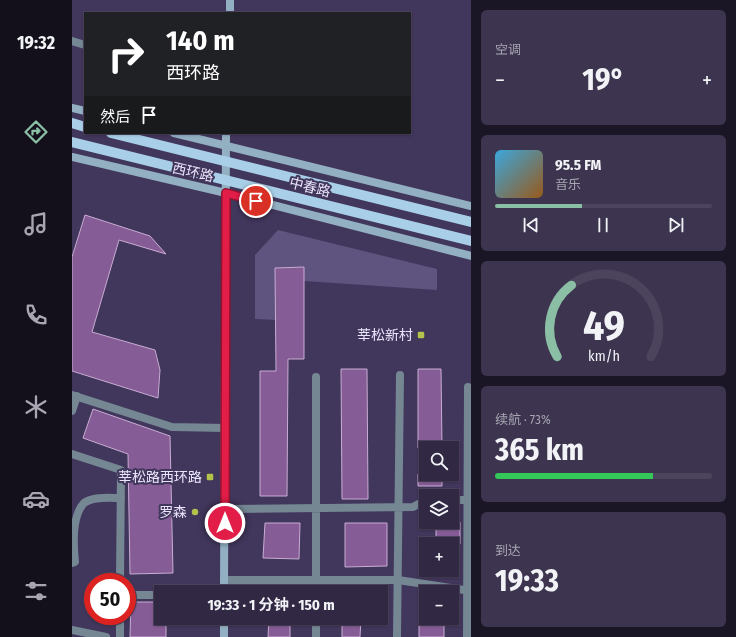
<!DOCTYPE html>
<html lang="zh">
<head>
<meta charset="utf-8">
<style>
	:root { --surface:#312844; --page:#3d344f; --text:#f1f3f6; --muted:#a8a6b2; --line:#4c445d; --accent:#8abfa5 }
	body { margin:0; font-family:"Fira Sans Condensed","Noto Sans SC",sans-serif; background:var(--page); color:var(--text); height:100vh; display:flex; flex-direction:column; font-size:15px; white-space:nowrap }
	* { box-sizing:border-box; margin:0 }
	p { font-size:13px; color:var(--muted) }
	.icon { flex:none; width:22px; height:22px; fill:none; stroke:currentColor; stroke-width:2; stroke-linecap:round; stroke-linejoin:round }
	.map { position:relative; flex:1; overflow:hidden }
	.panel { display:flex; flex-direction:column; gap:10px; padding:10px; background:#1b1625; width:265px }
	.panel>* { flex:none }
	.top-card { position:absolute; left:12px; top:12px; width:327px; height:122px; border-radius:0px; box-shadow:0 1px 3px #0004,0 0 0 1px var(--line); background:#202124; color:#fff; overflow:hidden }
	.fabs { position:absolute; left:347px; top:441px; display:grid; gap:8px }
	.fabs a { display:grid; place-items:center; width:40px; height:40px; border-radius:0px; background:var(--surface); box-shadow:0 1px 3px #0004,0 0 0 1px var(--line); font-size:20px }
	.speed { position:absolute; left:12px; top:573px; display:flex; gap:8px; font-size:20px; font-weight:700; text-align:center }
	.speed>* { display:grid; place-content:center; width:52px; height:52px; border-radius:50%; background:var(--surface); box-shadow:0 1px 3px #0004,0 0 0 1px var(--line); line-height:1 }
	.speed .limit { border:6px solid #d22; background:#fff; color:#111 }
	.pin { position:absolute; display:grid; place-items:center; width:34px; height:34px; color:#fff; margin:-17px; border:2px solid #fff; border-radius:50%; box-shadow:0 1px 4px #0007 }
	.me { position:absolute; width:44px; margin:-22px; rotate:0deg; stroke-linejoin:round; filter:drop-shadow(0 0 3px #0008) }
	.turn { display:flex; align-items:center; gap:14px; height:84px; padding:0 16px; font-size:18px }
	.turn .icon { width:52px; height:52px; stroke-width:2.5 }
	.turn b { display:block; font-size:28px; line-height:34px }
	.then { display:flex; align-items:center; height:38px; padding:0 16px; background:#0003; gap:8px; font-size:15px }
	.big { font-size:30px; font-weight:700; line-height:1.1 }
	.panel .widget { flex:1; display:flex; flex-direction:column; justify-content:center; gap:6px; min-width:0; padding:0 14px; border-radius:6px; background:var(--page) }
	.panel .dial { align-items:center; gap:0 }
	.dial svg { height:104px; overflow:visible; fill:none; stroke:var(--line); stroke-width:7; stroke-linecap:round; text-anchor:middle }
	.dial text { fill:var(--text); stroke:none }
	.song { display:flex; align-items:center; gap:12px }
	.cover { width:48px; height:48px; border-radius:6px; background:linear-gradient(135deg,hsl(200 70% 55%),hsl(30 70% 35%)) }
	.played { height:4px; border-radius:2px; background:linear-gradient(90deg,var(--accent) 40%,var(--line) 40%) }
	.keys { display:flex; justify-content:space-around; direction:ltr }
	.heat { display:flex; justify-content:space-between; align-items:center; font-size:22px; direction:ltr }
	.charge { height:6px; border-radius:3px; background:linear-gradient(90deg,#34c759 73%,var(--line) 0) }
	.trip { position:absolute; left:82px; top:585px; width:234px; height:40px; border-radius:0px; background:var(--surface); box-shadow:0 1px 3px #0004,0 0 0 1px var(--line); font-weight:700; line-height:40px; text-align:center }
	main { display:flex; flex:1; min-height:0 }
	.tab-bar { display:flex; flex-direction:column; width:72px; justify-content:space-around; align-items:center; background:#14101b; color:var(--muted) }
	.tab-bar .icon { width:28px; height:28px }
	.tab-bar .on { color:var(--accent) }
	.tab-bar b { font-size:18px; color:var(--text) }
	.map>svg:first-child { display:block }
	.green { fill:#5f537f }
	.building { fill:#855c95; stroke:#c9add4 }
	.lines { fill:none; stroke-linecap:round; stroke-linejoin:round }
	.street { stroke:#748793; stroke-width:8 }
	.secondary { stroke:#92b0c2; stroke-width:8 }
	.primary { stroke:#a8cfe7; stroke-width:10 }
	.primary-bridge { stroke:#a8cfe7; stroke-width:10 }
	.route-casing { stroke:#92132f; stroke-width:10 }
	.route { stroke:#e11d48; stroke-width:7 }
	.poi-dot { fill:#b3c24b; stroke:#41365b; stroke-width:1.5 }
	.labels { text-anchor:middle; stroke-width:4; stroke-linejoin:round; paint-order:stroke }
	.street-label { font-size:14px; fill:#eae5fc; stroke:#41365b }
	.poi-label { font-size:14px; fill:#eae5fc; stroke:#41365b; text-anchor:end }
</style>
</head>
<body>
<main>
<nav class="tab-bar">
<b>19:32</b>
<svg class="icon on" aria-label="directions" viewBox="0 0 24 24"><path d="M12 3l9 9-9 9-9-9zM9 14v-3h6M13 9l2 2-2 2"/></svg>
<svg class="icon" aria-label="music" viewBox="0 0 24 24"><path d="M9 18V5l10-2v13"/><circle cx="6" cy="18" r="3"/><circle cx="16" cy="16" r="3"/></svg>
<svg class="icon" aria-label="phone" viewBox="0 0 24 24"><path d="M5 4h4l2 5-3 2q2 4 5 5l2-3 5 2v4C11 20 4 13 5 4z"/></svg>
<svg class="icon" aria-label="climate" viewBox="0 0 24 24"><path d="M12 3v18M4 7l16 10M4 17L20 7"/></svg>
<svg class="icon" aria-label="car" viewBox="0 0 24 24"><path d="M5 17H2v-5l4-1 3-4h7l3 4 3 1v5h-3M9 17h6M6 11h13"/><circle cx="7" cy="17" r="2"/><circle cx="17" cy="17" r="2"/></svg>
<svg class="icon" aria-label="filters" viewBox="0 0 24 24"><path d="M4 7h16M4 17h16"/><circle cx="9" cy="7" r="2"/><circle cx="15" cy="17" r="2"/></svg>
</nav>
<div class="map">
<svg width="399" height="637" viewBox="0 0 399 637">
	<rect width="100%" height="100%" fill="#41365b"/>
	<path class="green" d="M206,230l159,39v21l-133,-9v-14l-28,1v52l-21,-1v-64z"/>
	<path class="building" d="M13,215l65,21 16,18 -47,-14 -27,92 63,18 5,20 -2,28 -86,-27v-114z
		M232,267v92h-16l-1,137h-27v-125h16l-1,-103z
		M269,369h26l1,130h-26z
		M346,369h23l1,79h-24z
		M21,409l77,27 3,137 -43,1 -2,-120 -45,-16z
		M346,474h24v12h-24z
		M364,522h24v22h-24z
		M193,523h35l-1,36 -36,-1z
		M273,523h42v43l-42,1z
		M59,602h30v16h5v19h-36z
		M197,618h21v19h-22z
		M270,618h19l-1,19h-18z
		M347,618h25v19h-25z"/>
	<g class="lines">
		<path class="street" d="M0,41l13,4
			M0,395l100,32 53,1
			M0,411l5,-15
			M0,454l49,16 -1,112
			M380,500h19
			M153,509l188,-2 13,-7
			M0,563l3,-1c-2,-19 -3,-46 9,-59 9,-7 27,-5 37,-5
			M152,580h174l73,11
			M244,592v-215
			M55,595h34
			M244,618v19
			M0,630l34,7
			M48,637v-21
			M325,637l3,-262
			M395,637l1,-250 3,1"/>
		<path class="secondary" d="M158,13v-13
			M0,108l13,3
			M102,133l297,73
			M0,157l154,36 245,63
			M152,592l2,-459
			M152,637v-19"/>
		<path class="primary" d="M0,123l13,4"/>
		<path class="primary-bridge" d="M39,133l360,89
			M0,142l399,99"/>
	</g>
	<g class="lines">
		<defs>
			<path id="route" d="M153,523l1,-330 30,8"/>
		</defs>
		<use href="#route" class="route-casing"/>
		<use href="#route" class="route"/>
	</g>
	<g class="poi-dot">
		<rect x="345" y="331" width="8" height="8" rx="2"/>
		<rect x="134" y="473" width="8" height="8" rx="2"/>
		<circle cx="123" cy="512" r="4"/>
	</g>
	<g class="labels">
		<g class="street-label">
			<text transform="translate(121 172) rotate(13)" y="5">西环路</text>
			<text transform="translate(238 187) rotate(14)" y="5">中春路</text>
		</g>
		<g class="poi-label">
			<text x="341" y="340">莘松新村</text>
			<text x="130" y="482">莘松路西环路</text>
			<text x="115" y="517">罗森</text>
		</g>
	</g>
</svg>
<div class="fabs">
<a><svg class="icon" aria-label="search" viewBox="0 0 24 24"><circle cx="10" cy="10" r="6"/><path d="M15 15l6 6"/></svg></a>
<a><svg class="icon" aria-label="layers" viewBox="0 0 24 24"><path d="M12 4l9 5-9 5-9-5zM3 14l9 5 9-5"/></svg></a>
<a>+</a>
<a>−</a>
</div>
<div class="speed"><div class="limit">50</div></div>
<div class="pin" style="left:184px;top:201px;background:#d93025"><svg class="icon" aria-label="arrive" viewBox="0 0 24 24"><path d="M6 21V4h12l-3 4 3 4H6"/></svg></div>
<svg class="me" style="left:153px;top:523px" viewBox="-20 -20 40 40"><circle r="17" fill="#e11d48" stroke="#fff" stroke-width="3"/><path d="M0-11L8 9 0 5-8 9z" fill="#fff"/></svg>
<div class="trip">19:33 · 1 分钟 · 150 m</div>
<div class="top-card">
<div class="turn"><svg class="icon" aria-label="right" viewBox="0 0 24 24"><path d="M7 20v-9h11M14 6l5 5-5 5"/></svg><div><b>140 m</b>西环路</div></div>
<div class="then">然后<svg class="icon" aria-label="arrive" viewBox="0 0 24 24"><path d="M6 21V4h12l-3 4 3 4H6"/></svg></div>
</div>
</div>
<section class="panel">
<div class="widget"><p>空调</p>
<div class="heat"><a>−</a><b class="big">19°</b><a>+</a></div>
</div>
<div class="widget">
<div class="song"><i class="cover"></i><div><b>95.5 FM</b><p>音乐</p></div></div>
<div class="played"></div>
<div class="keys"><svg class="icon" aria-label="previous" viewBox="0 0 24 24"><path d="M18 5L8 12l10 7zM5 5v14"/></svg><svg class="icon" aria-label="pause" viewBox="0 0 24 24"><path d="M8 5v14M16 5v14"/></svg><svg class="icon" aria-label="next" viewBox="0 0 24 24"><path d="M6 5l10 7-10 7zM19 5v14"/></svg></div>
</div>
<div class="widget dial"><svg viewBox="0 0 100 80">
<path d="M14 69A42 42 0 1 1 86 69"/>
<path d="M14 69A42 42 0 0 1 25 14" stroke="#8abfa5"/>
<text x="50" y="56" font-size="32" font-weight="700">49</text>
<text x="50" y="72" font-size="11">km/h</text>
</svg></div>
<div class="widget"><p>续航 · 73%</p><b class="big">365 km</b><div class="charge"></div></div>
<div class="widget"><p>到达</p><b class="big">19:33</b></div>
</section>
</main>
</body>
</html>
